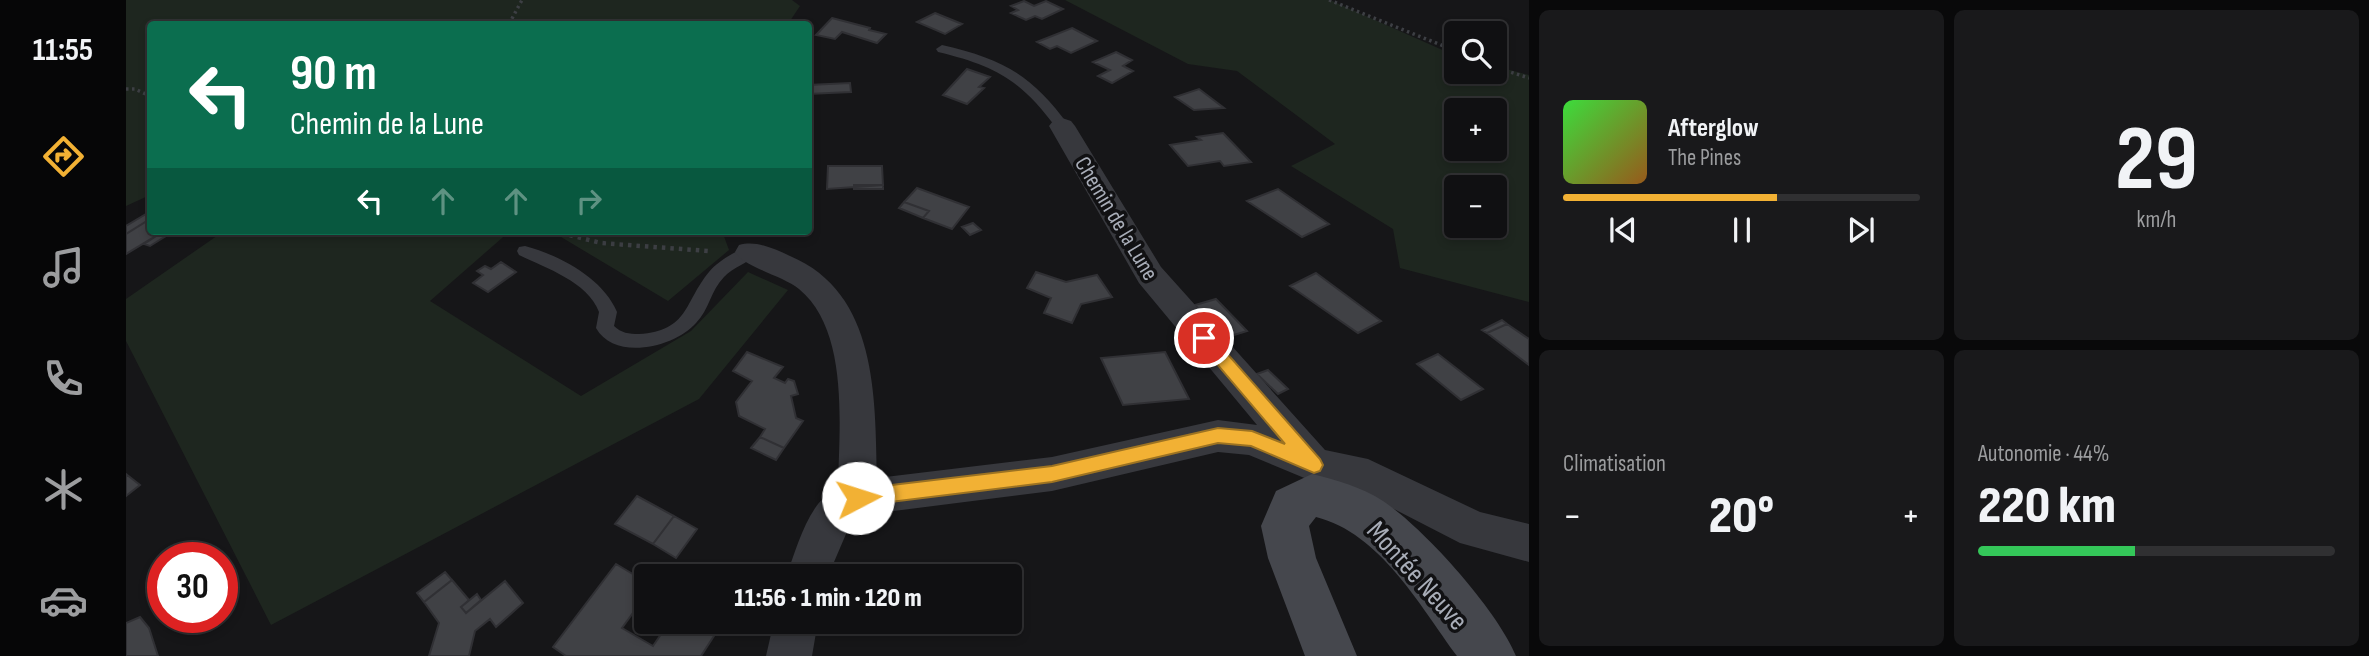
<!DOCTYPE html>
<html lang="fr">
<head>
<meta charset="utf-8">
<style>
	:root { --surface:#101012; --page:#19191b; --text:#f1f3f6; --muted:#9c9d9f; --line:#303032; --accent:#f2b134 }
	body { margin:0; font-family:"Sofia Sans Condensed",sans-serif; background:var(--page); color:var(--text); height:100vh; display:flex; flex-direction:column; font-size:26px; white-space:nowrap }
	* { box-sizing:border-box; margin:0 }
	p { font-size:23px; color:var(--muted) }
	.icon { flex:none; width:38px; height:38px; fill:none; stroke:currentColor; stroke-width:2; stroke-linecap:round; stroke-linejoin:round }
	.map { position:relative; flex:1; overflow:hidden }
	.side { display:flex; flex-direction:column; gap:10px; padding:10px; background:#09090a; width:840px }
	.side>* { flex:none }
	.banner { position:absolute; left:21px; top:21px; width:665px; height:214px; border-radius:7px; box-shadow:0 4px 10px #0003,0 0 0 2px var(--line); background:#0b6e4f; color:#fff; overflow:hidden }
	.controls { position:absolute; left:1318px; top:21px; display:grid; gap:14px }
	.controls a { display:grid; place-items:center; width:63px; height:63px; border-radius:7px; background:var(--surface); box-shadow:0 4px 10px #0003,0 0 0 2px var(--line); font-size:35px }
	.speed { position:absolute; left:21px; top:542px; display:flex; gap:14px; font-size:35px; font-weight:700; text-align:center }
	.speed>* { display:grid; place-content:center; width:91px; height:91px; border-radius:50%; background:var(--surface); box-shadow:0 4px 10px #0003,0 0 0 2px var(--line); line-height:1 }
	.speed .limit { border:10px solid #d22; background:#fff; color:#111 }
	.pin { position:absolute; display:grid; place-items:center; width:60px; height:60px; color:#fff; margin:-30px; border:4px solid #fff; border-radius:50%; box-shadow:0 2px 7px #0007 }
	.me { position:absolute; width:77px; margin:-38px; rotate:85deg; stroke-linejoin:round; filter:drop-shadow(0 0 5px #0008) }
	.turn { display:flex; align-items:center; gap:24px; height:147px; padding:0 28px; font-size:32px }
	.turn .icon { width:91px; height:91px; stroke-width:2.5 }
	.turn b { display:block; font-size:49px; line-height:60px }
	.lanes { display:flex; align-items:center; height:66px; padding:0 28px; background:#0003; justify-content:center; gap:35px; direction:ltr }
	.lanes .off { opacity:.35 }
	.big { font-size:52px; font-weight:800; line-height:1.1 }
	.side .tile { flex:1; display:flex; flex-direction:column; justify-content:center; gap:10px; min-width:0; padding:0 24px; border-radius:10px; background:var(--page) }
	.side .dial { align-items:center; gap:0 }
	.dial b { font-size:91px; line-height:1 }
	.song { display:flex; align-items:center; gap:21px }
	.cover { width:84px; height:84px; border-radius:10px; background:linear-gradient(135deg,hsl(120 70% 55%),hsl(30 70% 35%)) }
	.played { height:7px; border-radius:4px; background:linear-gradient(90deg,var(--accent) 60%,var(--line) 60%) }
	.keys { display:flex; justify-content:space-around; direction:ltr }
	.heat { display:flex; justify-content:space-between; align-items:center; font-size:38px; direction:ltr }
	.charge { height:10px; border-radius:5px; background:linear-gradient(90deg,#34c759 44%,var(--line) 0) }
	.side .tiles { flex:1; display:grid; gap:10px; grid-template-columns:repeat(2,1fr) }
	.trip { position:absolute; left:508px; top:564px; width:388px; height:70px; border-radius:7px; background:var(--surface); box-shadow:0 4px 10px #0003,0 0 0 2px var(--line); font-weight:800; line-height:70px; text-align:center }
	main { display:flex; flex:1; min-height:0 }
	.menu { display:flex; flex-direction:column; width:126px; justify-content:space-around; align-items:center; background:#060607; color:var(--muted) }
	.menu .icon { width:49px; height:49px }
	.menu .current { color:var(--accent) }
	.menu b { font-size:32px; color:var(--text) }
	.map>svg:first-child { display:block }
	.green { fill:#1e261f; fill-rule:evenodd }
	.building { fill:#404145; stroke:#303034; stroke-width:2 }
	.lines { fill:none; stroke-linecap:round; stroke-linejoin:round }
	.path-far1 { stroke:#3d3f44; stroke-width:3.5; stroke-dasharray:2.5 3.5; stroke-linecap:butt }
	.path { stroke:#3d3f44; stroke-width:4.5; stroke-dasharray:3.5 5; stroke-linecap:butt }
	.lane { fill:#37383d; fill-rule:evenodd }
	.street { fill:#37383d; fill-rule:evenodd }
	.secondary { fill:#45474d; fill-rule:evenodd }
	.route { fill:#f2b134; stroke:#9d7322; stroke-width:2 }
	.labels { text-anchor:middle; stroke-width:7; stroke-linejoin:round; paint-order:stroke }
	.street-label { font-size:23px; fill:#a8adb8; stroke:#111113 }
	.near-street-label { font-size:28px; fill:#a8adb8; stroke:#111113 }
</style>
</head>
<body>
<main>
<nav class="menu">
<b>11:55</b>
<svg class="icon current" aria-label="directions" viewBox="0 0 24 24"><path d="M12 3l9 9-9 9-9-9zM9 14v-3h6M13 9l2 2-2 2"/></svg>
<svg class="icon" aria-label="music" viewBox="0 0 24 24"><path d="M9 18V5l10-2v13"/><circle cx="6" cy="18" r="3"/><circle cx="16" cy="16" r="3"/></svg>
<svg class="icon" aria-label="phone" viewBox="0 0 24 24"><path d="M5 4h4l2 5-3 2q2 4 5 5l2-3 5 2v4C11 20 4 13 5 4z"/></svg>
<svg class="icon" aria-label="climate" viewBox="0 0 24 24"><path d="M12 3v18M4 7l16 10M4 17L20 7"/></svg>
<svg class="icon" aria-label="car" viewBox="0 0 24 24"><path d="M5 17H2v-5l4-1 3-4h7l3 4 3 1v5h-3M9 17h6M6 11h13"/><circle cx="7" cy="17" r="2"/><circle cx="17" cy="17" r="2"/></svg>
</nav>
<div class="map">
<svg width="1403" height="656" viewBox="0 0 1403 656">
	<rect width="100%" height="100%" fill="#161618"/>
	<path class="green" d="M0,0h666l8,6 -12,18h-638v171l-24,11z
		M939,0h265l126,56v16h38l1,-6 34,9v227l-129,-34 -7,-39 -102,-63 44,-22 -98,-73 -49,-7zM1330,110h38v39h-38zM1330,187h38v39h-38z
		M98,231h286l-80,70 151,95 110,-65 57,-59 40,18 -89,109 -428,226 -145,-284v-42z
		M425,231h171l7,19 -61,51z"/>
	<path class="building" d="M898,1l10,5 12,-5 17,8 -21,10 -7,-3 -9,4 -15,-7 7,-3 -7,-4z
		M809,13l27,11 -17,10 -28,-12z
		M706,18l38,10 -1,2 17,4 -9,9 -35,-11 -7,7 -19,-4z
		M946,28l25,13 -26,12 -14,-7 -7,3 -13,-7z
		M990,52l16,8 -9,6 10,5 -21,12 -14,-7 12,-6 -17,-8z
		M841,69l23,8 -11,10 5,1 -17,16 -24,-9z
		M724,83l1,9 -43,2v-9z
		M1073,89l25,19 -30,2 -19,-13z
		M1097,133l28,29 -27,4 -4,-5 -32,5 -18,-21 31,-5 -4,-3z
		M702,166h54l1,19 -56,4z
		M728,185h29v4h-29z
		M791,188l52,19 -17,22 -29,-11 6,-7 -25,-9z
		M1152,189l51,35 -27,13 -55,-36z
		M778,202l25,9 -6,7 -24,-10z
		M20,214l4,5 -24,15v-8z
		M24,219v12h14l-38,23v-20z
		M847,223l8,7 -11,5 -8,-8z
		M38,231h10l-24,15 -6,-2z
		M375,262l15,10 -28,20 -15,-9 10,-8 -6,-4 8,-5 6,3z
		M910,272l30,10 31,-7 15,22 -31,7 -9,19 -28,-10 7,-15 -24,-10z
		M1190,273l65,48 -23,12 -68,-47z
		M1090,299l31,32 -23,7 -29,-33z
		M1376,320l5,4 -20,9 -5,-3z
		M1381,324l22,15v26l-42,-32z
		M621,352l36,15 -9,11 11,5 3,-4 6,2 4,13 -7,2 5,22 7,3 -19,27 -24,-11 5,-8 -26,-13 -3,-14 16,-21 -19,-10z
		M1039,352l24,47 -66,6 -22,-47z
		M1312,354l45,35 -22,11 -44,-36z
		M1142,370l20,19 -10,5 -21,-20z
		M634,437l24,11 -8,12 -25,-12z
		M0,474l14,11 -14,11z
		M511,496l37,20 -21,28 -38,-20z
		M548,516l23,13 -21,29 -23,-14z
		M490,564l30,18v13l-24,33 31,18 17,-25h44l7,4 -20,31h-135l-13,-9z
		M319,572l7,8 -28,22 -7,-9z
		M326,580l17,20 -8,7 5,6 39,-32 18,22 -27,24 -6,-8 -15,12 -6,25h-40l10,-33 -15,-21z
		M351,594l4,6 -15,13 -5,-6z
		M14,617l9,11 9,28h-32v-33z"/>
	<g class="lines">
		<path class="path-far1" d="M1203,0l127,51
			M383,24l13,-24
			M1368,67l35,11
			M0,89h9l15,7"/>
		<path class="path" d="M427,231l48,12 107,8"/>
		<path class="lane" d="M816,45c61,14 90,30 127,81l-2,3h-10c-36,-49 -61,-63 -119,-77l-2,-3z
			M399,246c34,9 78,32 92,66l-3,14c7,7 15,8 25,8 50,-3 45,-32 70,-62 9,-11 26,-21 41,-26l8,6c-8,11 -25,15 -34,25 -13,13 -15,33 -28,46 -21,24 -81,39 -100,5l3,-16c-11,-30 -53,-44 -80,-57l-2,-4 2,-4z"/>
		<path class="street" d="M936,118l9,3 4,5 86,141 164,183 43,9 112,53 49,12v38l-69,-19 -99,-51 -47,-10 -65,-27 -31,-3 -166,39 -190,24 -10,5 -24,56h-42c12,-30 22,-75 52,-88 1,-59 12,-157 -39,-199 -17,-14 -54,-21 -64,-37l4,-7c18,-5 35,4 51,11 88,37 85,141 87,222l175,-21 166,-37 39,5 -118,-142 -90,-157 4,-5z
			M648,621h44l-6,35h-46z"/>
		<path class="secondary" d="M1186,474c24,6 50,13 71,27 41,27 115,110 133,155h-59c-37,-50 -77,-123 -141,-139l-7,9 7,32 41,98h-52l-37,-98 -7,-32 15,-35z"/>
	</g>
	<path class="route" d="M1078,332l6,2 110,125 3,6 -3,6 -6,2 -63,-27 -33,-3 -166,39 -194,24 -7,-2 -2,-6 2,-6 7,-3 194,-23 166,-38 34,3 33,13 -86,-101v-9z"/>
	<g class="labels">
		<g class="street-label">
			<text transform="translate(991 218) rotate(59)" y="8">Chemin de la Lune</text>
		</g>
		<g class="near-street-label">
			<text transform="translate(1292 575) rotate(48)" y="10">Montée Neuve</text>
		</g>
	</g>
</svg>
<div class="controls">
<a><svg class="icon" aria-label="search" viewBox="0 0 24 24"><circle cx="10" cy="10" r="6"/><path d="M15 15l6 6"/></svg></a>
<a>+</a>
<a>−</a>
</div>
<div class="speed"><div class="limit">30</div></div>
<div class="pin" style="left:1078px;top:338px;background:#d93025"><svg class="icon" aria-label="arrive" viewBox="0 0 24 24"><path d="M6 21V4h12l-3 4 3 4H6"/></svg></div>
<svg class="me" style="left:732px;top:498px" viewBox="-20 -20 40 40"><circle r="19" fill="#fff"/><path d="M0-13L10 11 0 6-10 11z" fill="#f2b134"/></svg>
<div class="trip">11:56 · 1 min · 120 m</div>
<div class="banner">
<div class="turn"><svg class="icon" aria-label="left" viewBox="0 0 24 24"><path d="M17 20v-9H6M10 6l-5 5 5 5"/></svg><div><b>90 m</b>Chemin de la Lune</div></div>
<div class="lanes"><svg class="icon" aria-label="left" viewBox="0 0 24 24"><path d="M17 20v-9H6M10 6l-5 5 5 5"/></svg><svg class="icon off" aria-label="ahead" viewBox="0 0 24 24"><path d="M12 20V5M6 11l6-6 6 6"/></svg><svg class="icon off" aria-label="ahead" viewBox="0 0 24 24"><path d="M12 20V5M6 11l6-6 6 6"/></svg><svg class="icon off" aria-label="right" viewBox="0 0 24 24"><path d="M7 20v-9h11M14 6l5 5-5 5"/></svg></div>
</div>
</div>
<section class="side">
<div class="tiles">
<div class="tile">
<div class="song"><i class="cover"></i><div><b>Afterglow</b><p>The Pines</p></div></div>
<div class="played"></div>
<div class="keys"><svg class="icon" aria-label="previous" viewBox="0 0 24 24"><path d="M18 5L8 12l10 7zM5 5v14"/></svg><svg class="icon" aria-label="pause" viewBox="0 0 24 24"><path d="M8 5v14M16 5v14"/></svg><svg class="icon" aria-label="next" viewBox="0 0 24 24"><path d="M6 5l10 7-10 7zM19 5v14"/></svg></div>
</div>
<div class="tile dial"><b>29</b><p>km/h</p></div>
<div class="tile"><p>Climatisation</p>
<div class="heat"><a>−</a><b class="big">20°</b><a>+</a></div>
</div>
<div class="tile"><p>Autonomie · 44%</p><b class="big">220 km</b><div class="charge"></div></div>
</div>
</section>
</main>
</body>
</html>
